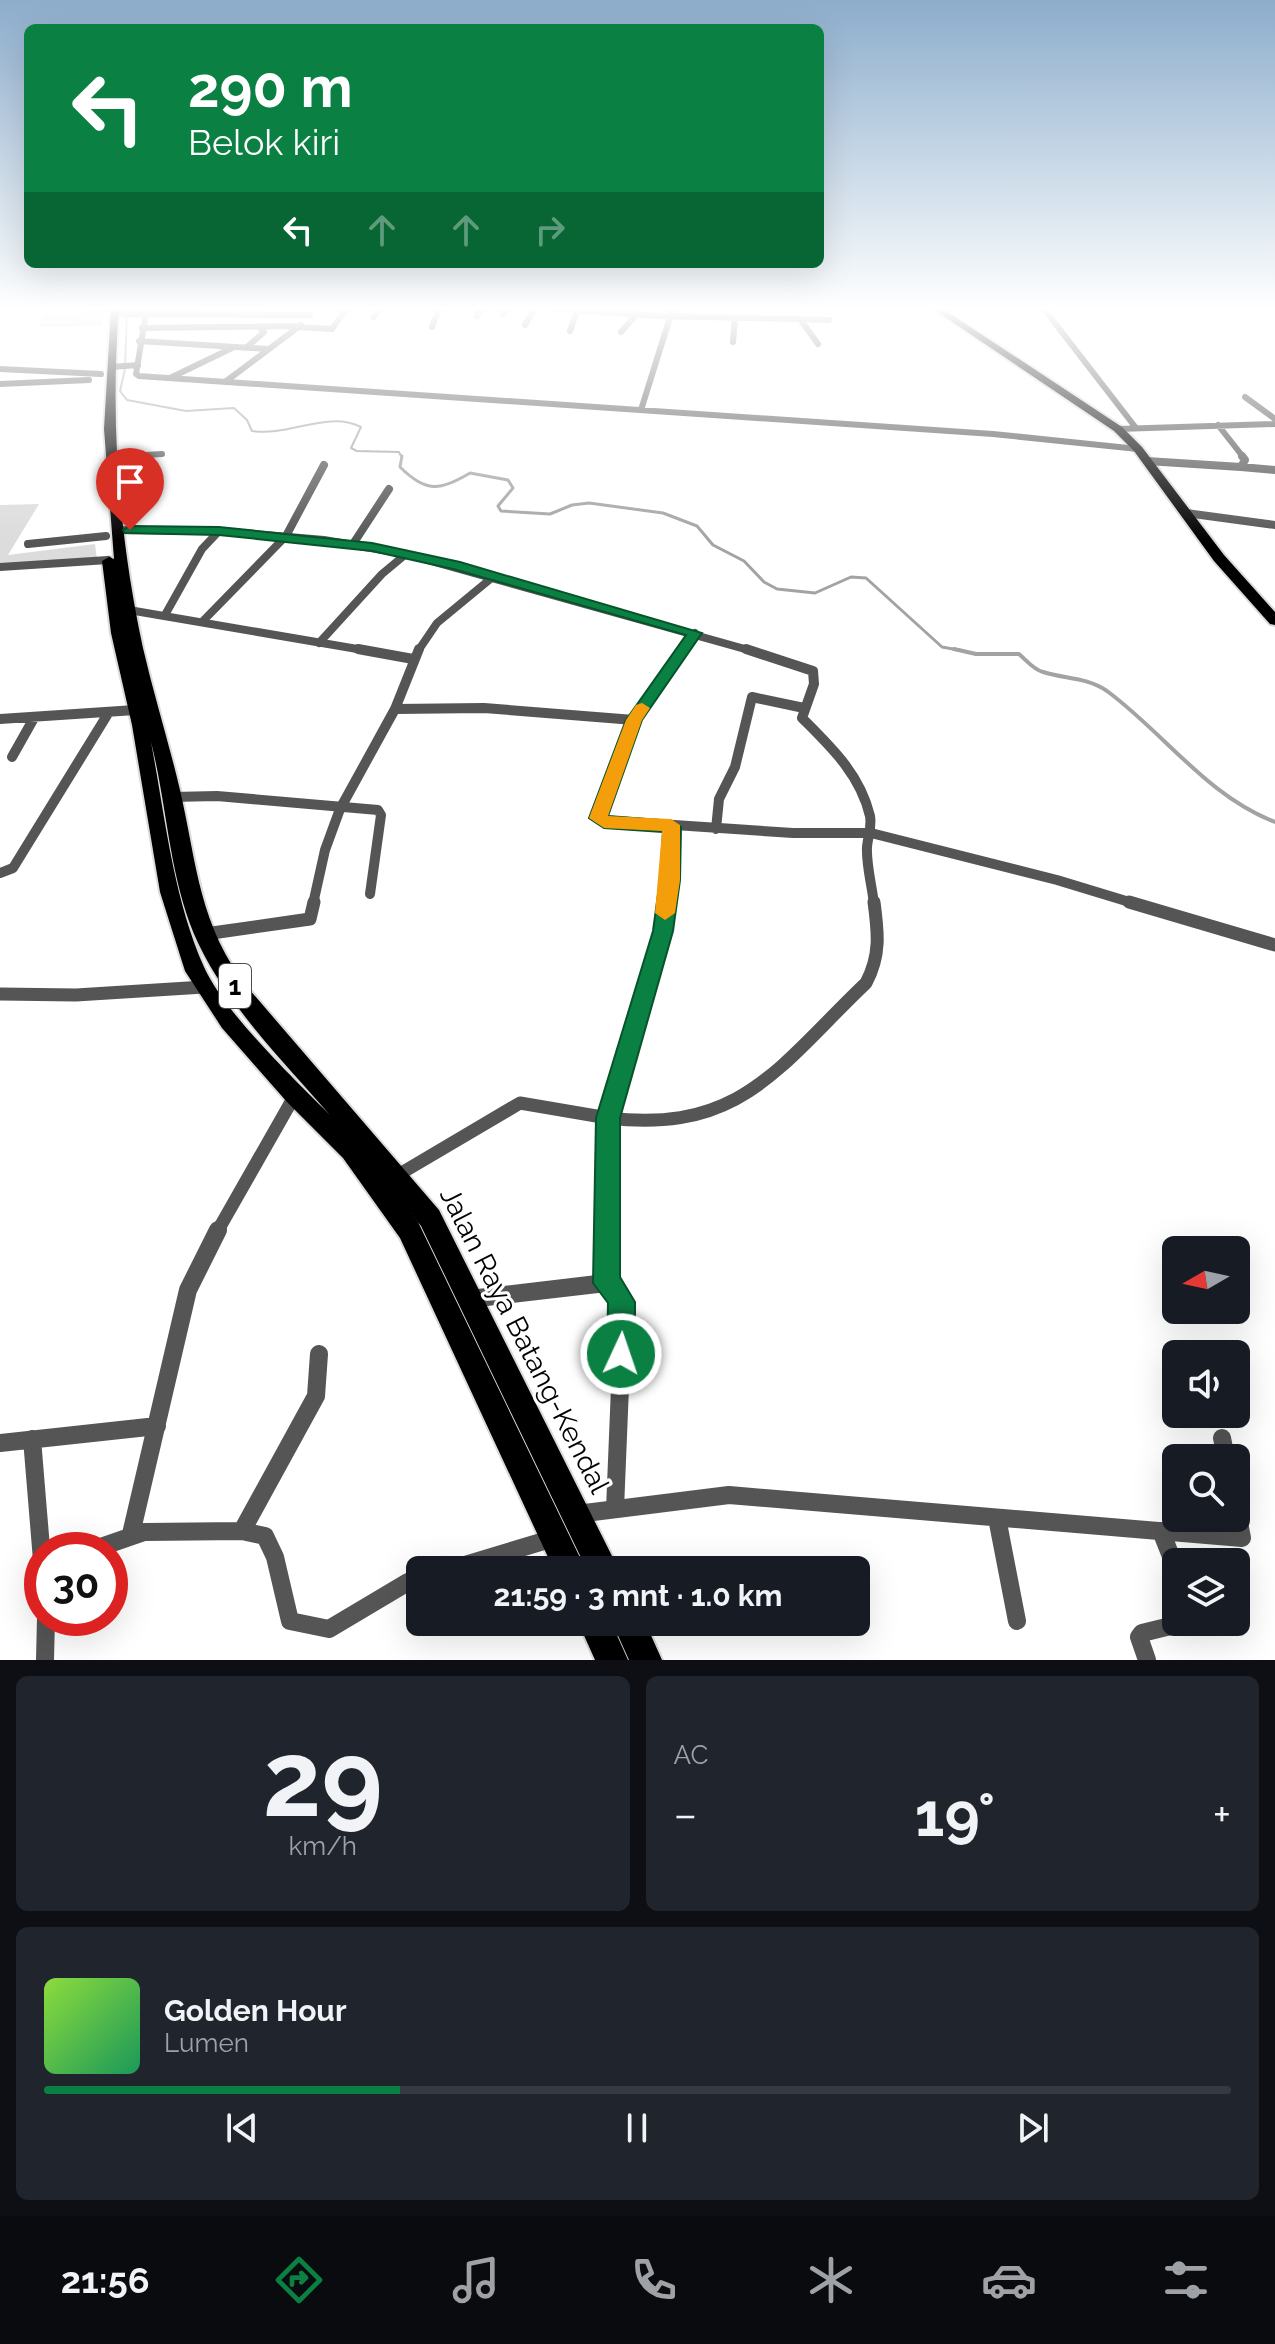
<!DOCTYPE html>
<html lang="id">
<head>
<meta charset="utf-8">
<style>
	:root { --surface:#171b24; --page:#20242c; --text:#f1f3f6; --muted:#9ea1a6; --line:#363941; --accent:#0b8043 }
	body { margin:0; font-family:Raleway,sans-serif; background:var(--page); color:var(--text); height:100vh; display:flex; flex-direction:column; font-size:30px; white-space:nowrap }
	* { box-sizing:border-box; margin:0 }
	p { font-size:26px; color:var(--muted) }
	.icon { flex:none; width:44px; height:44px; fill:none; stroke:currentColor; stroke-width:2; stroke-linecap:round; stroke-linejoin:round }
	.map { position:relative; height:1660px; overflow:hidden }
	.drawer { display:flex; flex-direction:column; gap:16px; padding:16px; background:#0d0f14; flex:1 }
	.drawer>* { flex:none }
	.banner { position:absolute; left:24px; top:24px; width:800px; height:244px; border-radius:12px; box-shadow:0 8px 32px #0002; background:#0b8043; color:#fff; overflow:hidden }
	.needle { width:52px; rotate:261deg }
	.buttons { position:absolute; left:1162px; top:1236px; display:grid; gap:16px }
	.buttons a { display:grid; place-items:center; width:88px; height:88px; border-radius:12px; background:var(--surface); box-shadow:0 8px 32px #0002; font-size:40px }
	.speed { position:absolute; left:24px; top:1532px; display:flex; gap:16px; font-size:40px; font-weight:700; text-align:center }
	.speed>* { display:grid; place-content:center; width:104px; height:104px; border-radius:50%; background:var(--surface); box-shadow:0 8px 32px #0002; line-height:1 }
	.speed .limit { border:12px solid #d22; background:#fff; color:#111 }
	.pin { position:absolute; display:grid; place-items:center; width:68px; height:68px; color:#fff; margin:-82px -34px; border-radius:50% 50% 50% 0; rotate:-45deg; box-shadow:0 0 8px #0007 }
	.pin .icon { rotate:45deg }
	.me { position:absolute; width:88px; margin:-44px; rotate:3deg; stroke-linejoin:round; filter:drop-shadow(0 0 6px #0008) }
	.turn { display:flex; align-items:center; gap:28px; height:168px; padding:0 32px; font-size:36px }
	.turn .icon { width:104px; height:104px; stroke-width:2.5 }
	.turn b { display:block; font-size:56px; line-height:68px }
	.lanes { display:flex; align-items:center; height:76px; padding:0 32px; background:#0003; justify-content:center; gap:40px; direction:ltr }
	.lanes .off { opacity:.35 }
	.big { font-size:60px; font-weight:700; line-height:1.1 }
	.drawer .tile { flex:1; display:flex; flex-direction:column; justify-content:center; gap:12px; min-width:0; padding:0 28px; border-radius:12px; background:var(--page) }
	.drawer .dial { align-items:center; gap:0 }
	.dial b { font-size:104px; line-height:1 }
	.song { display:flex; align-items:center; gap:24px }
	.cover { width:96px; height:96px; border-radius:12px; background:linear-gradient(135deg,hsl(90 70% 55%),hsl(150 70% 35%)) }
	.played { height:8px; border-radius:4px; background:linear-gradient(90deg,var(--accent) 30%,var(--line) 30%) }
	.keys { display:flex; justify-content:space-around; direction:ltr }
	.heat { display:flex; justify-content:space-between; align-items:center; font-size:44px; direction:ltr }
	.drawer .tiles { flex:1; display:grid; gap:16px; grid-template-columns:1fr 1fr }
	.tile:last-child { grid-column:span 2 }
	.trip { position:absolute; left:406px; top:1556px; width:464px; height:80px; border-radius:12px; background:var(--surface); box-shadow:0 8px 32px #0002; font-weight:700; line-height:80px; text-align:center }
	.menu { display:flex; height:128px; justify-content:space-around; align-items:center; background:#090b0e; color:var(--muted) }
	.menu .icon { width:56px; height:56px }
	.menu .on { color:var(--accent) }
	.menu b { font-size:36px; color:var(--text) }
	.map>svg:first-child { display:block }
	.green { fill:#dcdcdc }
	.lines { fill:none; stroke-linecap:round; stroke-linejoin:round }
	.stream-far2 { stroke:#a3a3a3; stroke-width:2 }
	.stream-far1 { stroke:#a3a3a3; stroke-width:3 }
	.stream { stroke:#a3a3a3; stroke-width:4 }
	.trunk-casing { stroke:#dbdbdb; stroke-width:4 }
	.minor-far4 { stroke:#555; stroke-width:6 }
	.minor-far3 { stroke:#555; stroke-width:8 }
	.minor-far2 { stroke:#555; stroke-width:10 }
	.minor-far1 { stroke:#555; stroke-width:13 }
	.minor { stroke:#555; stroke-width:18 }
	.trunk { fill:#000; fill-rule:evenodd }
	.route { fill:#0b8043; stroke:#07532c; stroke-width:2 }
	.slow { fill:#f59e0b }
	.labels { text-anchor:middle; stroke-width:6; stroke-linejoin:round; paint-order:stroke }
	.shield { fill:#fff; stroke:#4c4c4c; stroke-width:2 }
	.shield-label { font-size:26px; font-weight:bold; fill:#000 }
	.street-label { font-size:28px; fill:#000; stroke:#fff }
</style>
</head>
<body>
<div class="map">
<svg width="1275" height="1660" viewBox="0 0 1275 1660">
	<rect width="100%" height="100%" fill="#fff"/>
	<path class="green" d="M84,309h20l-2,17 -64,1 7,-12 36,-3z
		M39,504l-31,51 87,-11 2,16 -97,5v-60z"/>
	<g class="lines">
		<path class="stream-far2" d="M127,309l-2,60 -5,22 7,9 59,11 48,-3 13,12 5,11c36,6 76,-21 109,-4l-10,21 6,3 42,1 3,6"/>
		<path class="stream-far1" d="M402,456l-2,11c26,26 40,24 70,6l38,7 5,8 -15,18 3,5 49,3 22,-9 17,-2 74,10 34,13 16,19 31,16 20,21 13,7 38,4 36,-16 15,1 76,69 22,4"/>
		<path class="stream" d="M954,649l22,5h43c7,6 15,16 24,18 22,7 44,5 64,19 57,42 100,105 168,131"/>
		<defs>
			<path id="trunk" d="M111,309h8c-9,114 0,227 24,339 11,48 26,95 37,142 17,74 19,137 69,199l190,221 180,360h-32l-166,-344 -20,-26 17,22 168,348h-32l-154,-332 -57,-80 -56,-56 -65,-74 -37,-57 -25,-79 -28,-167 -21,-92 -9,-72 7,-4 5,2 -10,-130zM151,742c16,63 18,132 43,192 28,66 89,127 136,181 -36,-36 -106,-103 -126,-148 -31,-70 -39,-151 -53,-225z
				M933,309h10l179,118 20,20 82,108 51,57v13l-5,-1 -56,-63 -80,-110 -20,-20z
				M578,1622h33l17,38h-33z
				M612,1622h33l17,38h-33z"/>
		</defs>
		<use href="#trunk" class="trunk-casing"/>
		<path class="minor-far4" d="M559,309l98,7 143,3 18,25
			M1044,309l92,119
			M146,313l-10,61 3,2 854,58 145,15
			M114,314l196,1
			M503,314l4,-5
			M477,316l4,-7
			M374,317l6,-8
			M800,319l29,1
			M525,325l9,-16
			M298,327l34,2 14,-20
			M432,327l7,-18
			M142,328l158,-2
			M570,331l7,-20
			M621,332l15,-17
			M139,341l130,8
			M733,342l2,-24
			M246,348l18,-16 -5,-5
			M111,367l27,-2
			M0,369l101,5
			M170,378l64,-31
			M225,382l76,-57
			M0,384l89,-4
			M1245,397l30,22
			M641,410l31,-99
			M1218,425l26,33
			M1118,429l157,-5
			M113,457l49,-3"/>
		<path class="minor-far3" d="M113,457l15,-1
			M1147,461l94,6 4,-7 -3,-4
			M1241,467l34,3
			M1186,513l89,12
			M117,530l102,1 105,9 82,14 346,97
			M28,544l78,-8
			M353,544l36,-55
			M0,567l108,-7
			M129,610l240,41
			M165,615l37,-66 17,-18
			M202,622l84,-86 38,-71
			M319,643l63,-69 24,-20
			M418,651l19,-28 57,-47
			M682,651l13,-18"/>
		<path class="minor-far2" d="M358,649l55,10
			M683,649l-49,71 -36,98 2,2 193,13h78l186,47 79,24
			M746,649l67,22 1,13 -12,34c29,29 58,56 68,98 2,11 -2,20 -3,31 -1,17 5,39 7,57
			M395,709l89,-1 150,12
			M0,719l135,-9
			M12,757l22,-39
			M172,797l45,-1 161,14 3,5 -11,79
			M716,829l3,-30 16,-32 17,-70 52,11
			M0,873l13,-5 96,-156
			M313,904l12,-54 15,-41 55,-100 24,-60
			M668,904l4,-46 -1,-33"/>
		<path class="minor-far1" d="M1129,902l146,43
			M205,934l105,-15 4,-17
			M0,994l76,1 128,-8
			M398,1175l122,-72 88,15 45,-146 15,-70
			M217,1232l78,-137
			M607,1232l1,-114c133,16 171,-52 258,-135 15,-28 12,-51 8,-81"/>
		<path class="minor" d="M606,1283l1,-53
			M470,1299l136,-16 14,13 3,18 -8,195
			M1222,1438l4,20
			M32,1439l10,121
			M0,1443l157,-17
			M577,1514l152,-19 513,43 -6,-31
			M997,1518l20,103
			M242,1531l74,-135 3,-42
			M1161,1531l15,38
			M131,1534l57,-244 30,-60
			M92,1550l52,-18 98,-1 23,5 10,21 15,64 39,8 79,-47 12,-3
			M448,1570l106,-32
			M45,1660l1,-42
			M1147,1660l-8,-23 3,-4 45,-11"/>
		<use href="#trunk" class="trunk"/>
	</g>
	<linearGradient id="sky" x2="0" y2="1"><stop stop-color="#8cadcc"/><stop offset="0.57" stop-color="#fff"/><stop offset="1" stop-color="#fff" stop-opacity="0"/></linearGradient>
	<rect width="1275" height="541" fill="url(#sky)"/>
	<path class="route" d="M130,526l89,1 153,16 88,19 242,71 -60,87 -34,96 64,5 9,6 -1,53 -7,51 -53,187v159l15,25v52l-4,10 -10,4 -10,-4 -4,-10 1,-51 -15,-20 3,-165 57,-187 7,-51 3,-48 -59,-4 -15,-10 37,-98 60,-85 -233,-66 -81,-18 -153,-16 -94,-2 -2,-3z"/>
	<path class="slow" d="M642,703l8,5 -8,12 -34,96 63,3 9,6v55l-5,33 -10,7 -10,-7 7,-82 -58,-3 -15,-10 37,-98 10,-15z"/>
	<g class="labels">
		<rect class="shield" x="219" y="964" width="32" height="44" rx="6"/>
		<g class="shield-label">
			<text x="235" y="995">1</text>
		</g>
		<g class="street-label">
			<text transform="translate(525 1340) rotate(63)" y="10">Jalan Raya Batang-Kendal</text>
		</g>
	</g>
</svg>
<div class="buttons">
<a><svg class="needle" viewBox="-14 -14 28 28"><path d="M0-13l5 13h-10z" fill="#e53935"/><path d="M0 13l5-13h-10z" fill="#9ea1a6"/></svg></a>
<a><svg class="icon" aria-label="sound" viewBox="0 0 24 24"><path d="M4 9h4l5-4v14l-5-4H4zM17 9q2 3 0 6"/></svg></a>
<a><svg class="icon" aria-label="search" viewBox="0 0 24 24"><circle cx="10" cy="10" r="6"/><path d="M15 15l6 6"/></svg></a>
<a><svg class="icon" aria-label="layers" viewBox="0 0 24 24"><path d="M12 4l9 5-9 5-9-5zM3 14l9 5 9-5"/></svg></a>
</div>
<div class="speed"><div class="limit">30</div></div>
<div class="pin" style="left:130px;top:530px;background:#d93025"><svg class="icon" aria-label="arrive" viewBox="0 0 24 24"><path d="M6 21V4h12l-3 4 3 4H6"/></svg></div>
<svg class="me" style="left:621px;top:1354px" viewBox="-20 -20 40 40"><circle r="17" fill="#0b8043" stroke="#fff" stroke-width="3"/><path d="M0-11L8 9 0 5-8 9z" fill="#fff"/></svg>
<div class="trip">21:59 · 3 mnt · 1.0 km</div>
<div class="banner">
<div class="turn"><svg class="icon" aria-label="left" viewBox="0 0 24 24"><path d="M17 20v-9H6M10 6l-5 5 5 5"/></svg><div><b>290 m</b>Belok kiri</div></div>
<div class="lanes"><svg class="icon" aria-label="left" viewBox="0 0 24 24"><path d="M17 20v-9H6M10 6l-5 5 5 5"/></svg><svg class="icon off" aria-label="ahead" viewBox="0 0 24 24"><path d="M12 20V5M6 11l6-6 6 6"/></svg><svg class="icon off" aria-label="ahead" viewBox="0 0 24 24"><path d="M12 20V5M6 11l6-6 6 6"/></svg><svg class="icon off" aria-label="right" viewBox="0 0 24 24"><path d="M7 20v-9h11M14 6l5 5-5 5"/></svg></div>
</div>
</div>
<section class="drawer">
<div class="tiles">
<div class="tile dial"><b>29</b><p>km/h</p></div>
<div class="tile"><p>AC</p>
<div class="heat"><a>−</a><b class="big">19°</b><a>+</a></div>
</div>
<div class="tile">
<div class="song"><i class="cover"></i><div><b>Golden Hour</b><p>Lumen</p></div></div>
<div class="played"></div>
<div class="keys"><svg class="icon" aria-label="previous" viewBox="0 0 24 24"><path d="M18 5L8 12l10 7zM5 5v14"/></svg><svg class="icon" aria-label="pause" viewBox="0 0 24 24"><path d="M8 5v14M16 5v14"/></svg><svg class="icon" aria-label="next" viewBox="0 0 24 24"><path d="M6 5l10 7-10 7zM19 5v14"/></svg></div>
</div>
</div>
</section>
<nav class="menu">
<b>21:56</b>
<svg class="icon on" aria-label="directions" viewBox="0 0 24 24"><path d="M12 3l9 9-9 9-9-9zM9 14v-3h6M13 9l2 2-2 2"/></svg>
<svg class="icon" aria-label="music" viewBox="0 0 24 24"><path d="M9 18V5l10-2v13"/><circle cx="6" cy="18" r="3"/><circle cx="16" cy="16" r="3"/></svg>
<svg class="icon" aria-label="phone" viewBox="0 0 24 24"><path d="M5 4h4l2 5-3 2q2 4 5 5l2-3 5 2v4C11 20 4 13 5 4z"/></svg>
<svg class="icon" aria-label="climate" viewBox="0 0 24 24"><path d="M12 3v18M4 7l16 10M4 17L20 7"/></svg>
<svg class="icon" aria-label="car" viewBox="0 0 24 24"><path d="M5 17H2v-5l4-1 3-4h7l3 4 3 1v5h-3M9 17h6M6 11h13"/><circle cx="7" cy="17" r="2"/><circle cx="17" cy="17" r="2"/></svg>
<svg class="icon" aria-label="filters" viewBox="0 0 24 24"><path d="M4 7h16M4 17h16"/><circle cx="9" cy="7" r="2"/><circle cx="15" cy="17" r="2"/></svg>
</nav>
</body>
</html>
